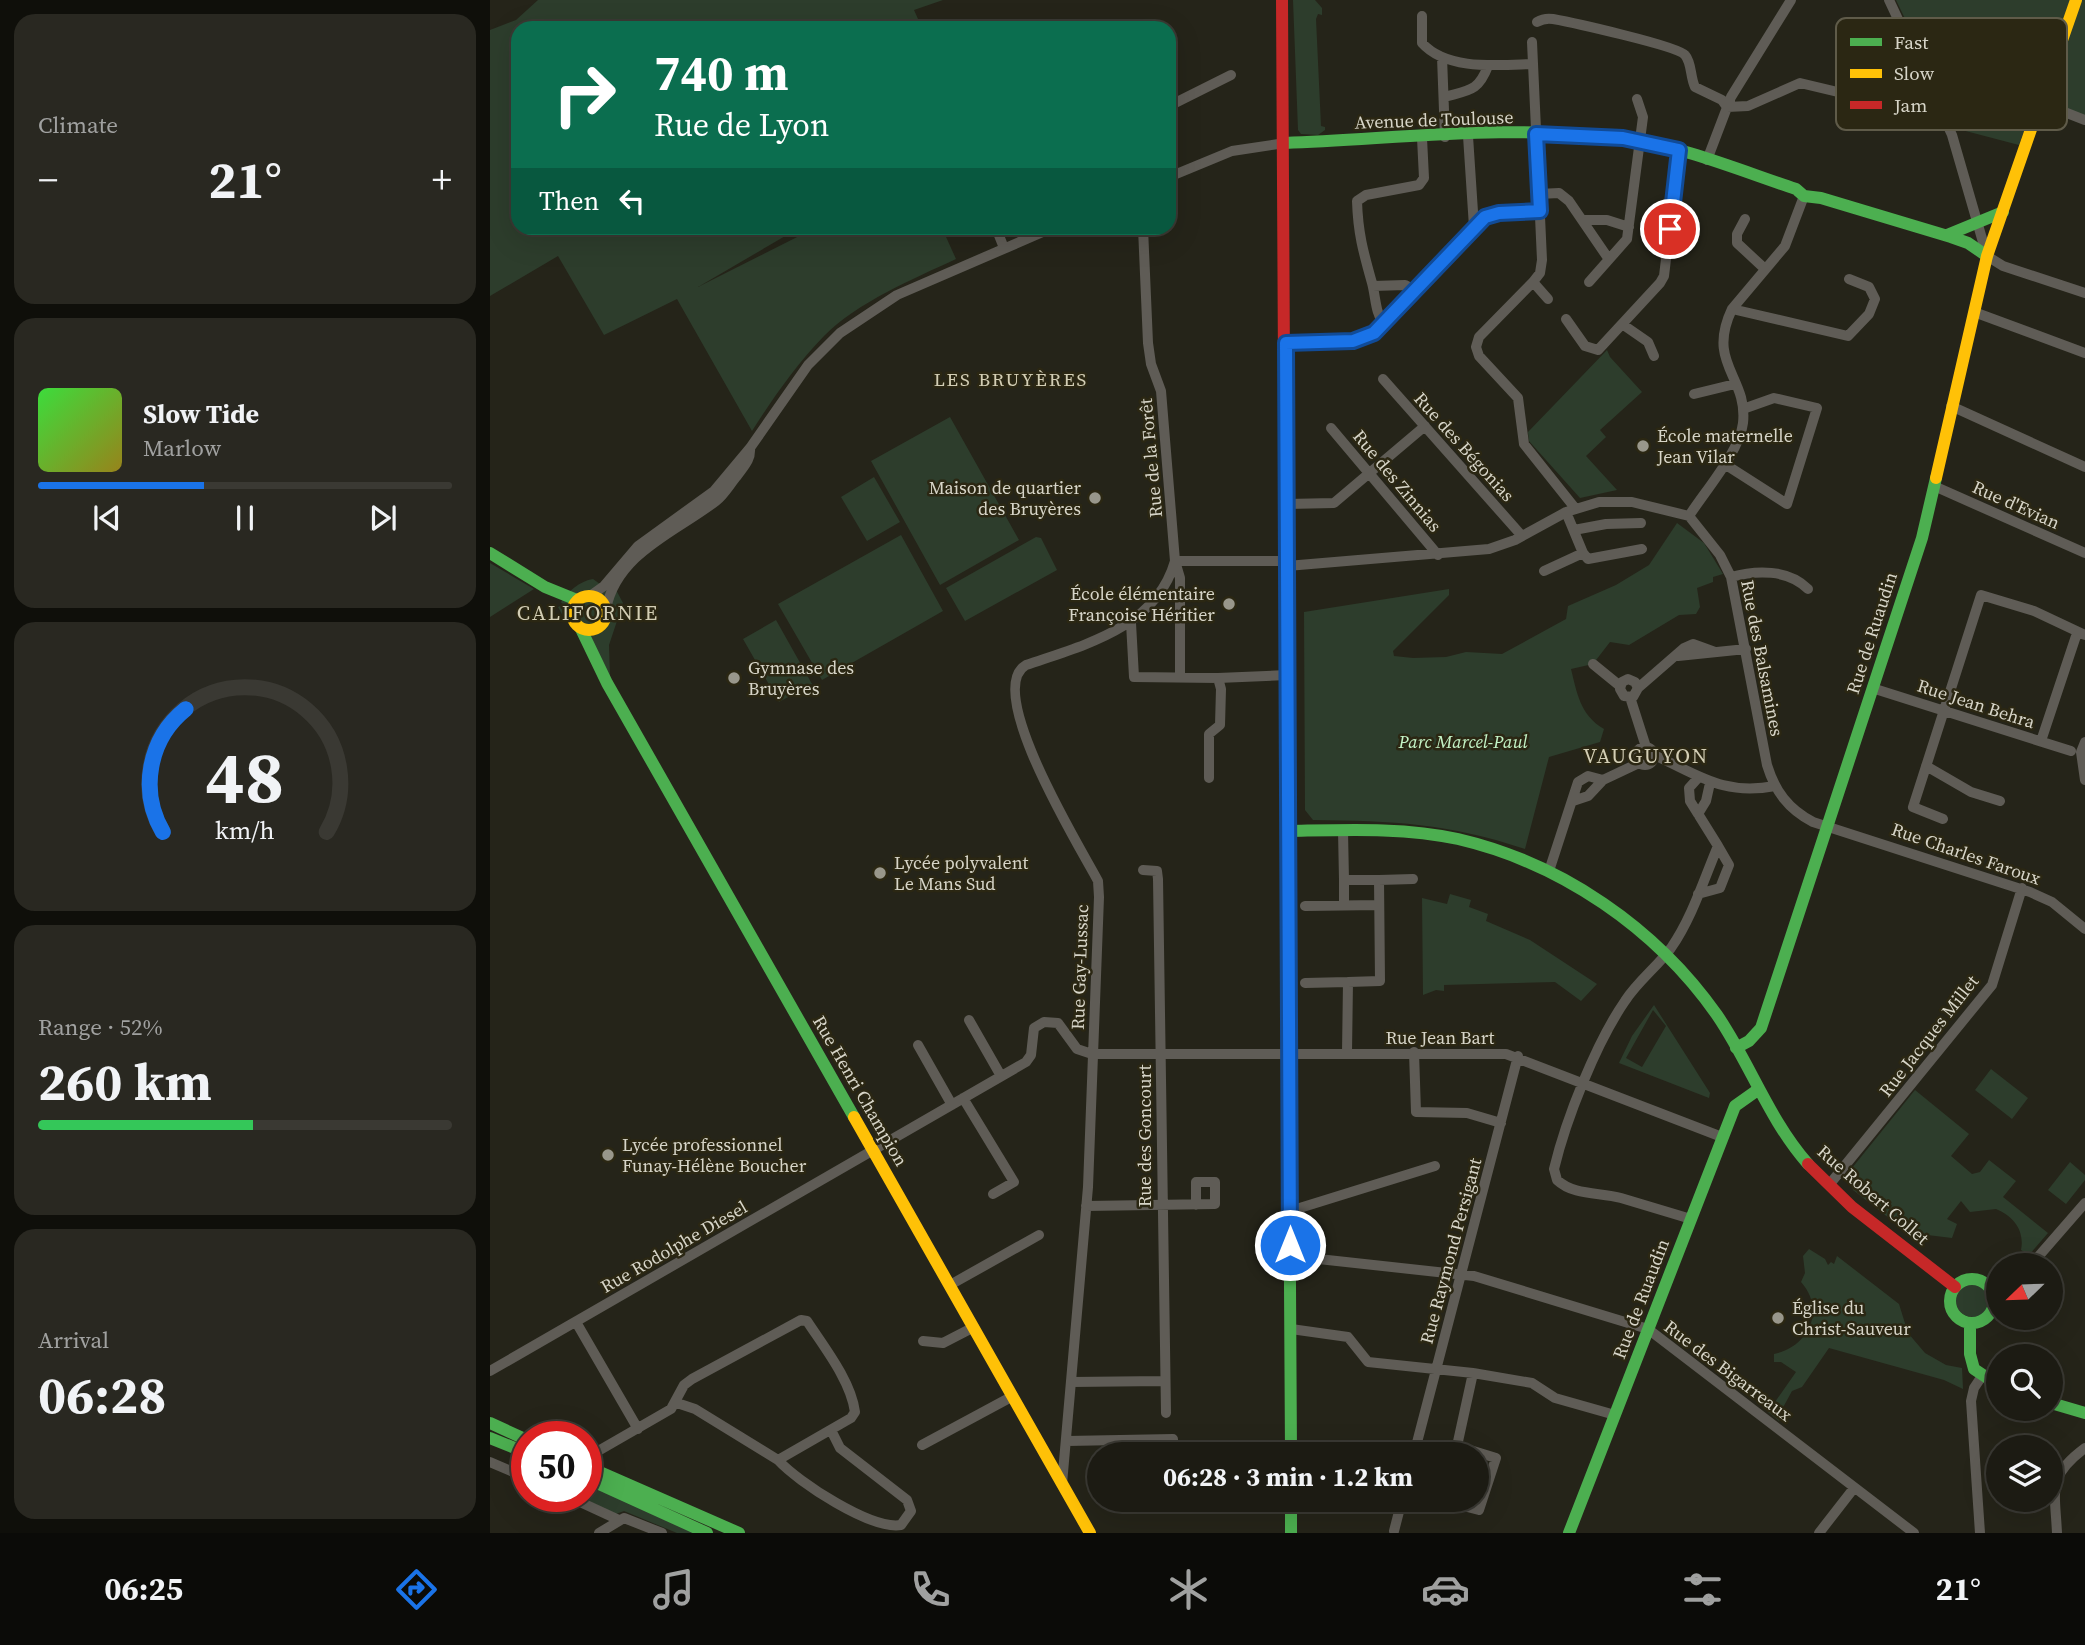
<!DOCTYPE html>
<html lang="en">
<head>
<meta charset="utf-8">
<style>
	:root { --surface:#1c1b13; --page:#292821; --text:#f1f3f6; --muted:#a0a1a0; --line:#3a3933; --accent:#1a73e8 }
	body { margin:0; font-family:"Source Serif 4",serif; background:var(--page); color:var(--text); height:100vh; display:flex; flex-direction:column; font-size:26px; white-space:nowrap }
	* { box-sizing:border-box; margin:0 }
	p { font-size:23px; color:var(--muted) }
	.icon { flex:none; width:38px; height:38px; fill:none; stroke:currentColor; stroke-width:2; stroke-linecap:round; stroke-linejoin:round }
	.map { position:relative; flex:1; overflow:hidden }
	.drawer { display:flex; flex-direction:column; gap:14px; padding:14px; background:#0f0f0a; width:490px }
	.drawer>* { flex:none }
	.hud { position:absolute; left:21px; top:21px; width:665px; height:214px; border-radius:21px; box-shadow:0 7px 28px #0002,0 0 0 2px var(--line); background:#0b6e4f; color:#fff; overflow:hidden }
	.needle { width:46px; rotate:247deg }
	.controls { position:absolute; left:1496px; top:1253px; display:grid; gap:14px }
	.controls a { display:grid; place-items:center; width:77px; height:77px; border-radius:50%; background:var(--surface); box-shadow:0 7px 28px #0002,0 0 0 2px var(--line); font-size:35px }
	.speed { position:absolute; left:21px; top:1421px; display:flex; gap:14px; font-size:35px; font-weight:700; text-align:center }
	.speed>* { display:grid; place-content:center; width:91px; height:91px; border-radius:50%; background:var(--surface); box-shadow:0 7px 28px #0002,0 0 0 2px var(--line); line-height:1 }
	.speed .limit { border:10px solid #d22; background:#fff; color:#111 }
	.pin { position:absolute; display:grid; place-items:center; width:60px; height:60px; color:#fff; margin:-30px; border:4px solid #fff; border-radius:50%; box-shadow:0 2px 7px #0007 }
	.me { position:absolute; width:77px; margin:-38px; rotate:0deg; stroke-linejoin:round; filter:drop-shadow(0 0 5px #0008) }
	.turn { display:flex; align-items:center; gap:24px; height:147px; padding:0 28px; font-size:32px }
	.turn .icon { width:91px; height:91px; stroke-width:2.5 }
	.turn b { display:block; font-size:49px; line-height:60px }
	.then { display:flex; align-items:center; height:66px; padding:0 28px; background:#0003; gap:14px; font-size:26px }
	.big { font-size:52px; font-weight:700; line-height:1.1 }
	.drawer .tile { flex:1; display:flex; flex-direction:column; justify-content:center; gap:10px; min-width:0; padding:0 24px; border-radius:21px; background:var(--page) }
	.drawer .dial { align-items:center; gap:0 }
	.dial svg { height:182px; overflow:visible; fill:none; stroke:var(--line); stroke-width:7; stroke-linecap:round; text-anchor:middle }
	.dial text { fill:var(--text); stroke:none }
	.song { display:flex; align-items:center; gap:21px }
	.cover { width:84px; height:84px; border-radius:10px; background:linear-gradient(135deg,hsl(120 70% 55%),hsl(50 70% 35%)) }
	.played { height:7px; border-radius:4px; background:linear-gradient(90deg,var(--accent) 40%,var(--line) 40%) }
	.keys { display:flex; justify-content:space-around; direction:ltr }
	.heat { display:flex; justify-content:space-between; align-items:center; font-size:38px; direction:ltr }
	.charge { height:10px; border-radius:5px; background:linear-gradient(90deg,#34c759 52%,var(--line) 0) }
	.trip { position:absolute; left:597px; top:1442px; width:402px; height:70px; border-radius:35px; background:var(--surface); box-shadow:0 7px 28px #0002,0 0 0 2px var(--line); font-weight:700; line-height:70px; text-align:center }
	.tabs { display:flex; height:112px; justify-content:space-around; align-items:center; background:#0b0b08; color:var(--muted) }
	.tabs .icon { width:49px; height:49px }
	.tabs .active { color:var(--accent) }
	.tabs b { font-size:32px; color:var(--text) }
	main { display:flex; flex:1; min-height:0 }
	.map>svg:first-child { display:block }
	.green { fill:#2d3d2c; fill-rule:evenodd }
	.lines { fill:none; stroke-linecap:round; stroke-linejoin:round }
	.street { stroke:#5f5c56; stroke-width:10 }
	.fast { stroke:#4caf50; stroke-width:12 }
	.slow { stroke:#ffc107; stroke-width:12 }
	.jam { stroke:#c62828; stroke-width:12 }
	.route-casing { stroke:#114b97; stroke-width:18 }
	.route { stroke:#1a73e8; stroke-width:12 }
	.poi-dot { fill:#99978b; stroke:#2b2713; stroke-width:2.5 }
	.labels { text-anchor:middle; stroke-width:5; stroke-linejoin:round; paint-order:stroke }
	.street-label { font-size:18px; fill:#d7d5c8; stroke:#2b2713 }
	.poi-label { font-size:18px; fill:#d7d5c8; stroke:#2b2713; text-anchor:start }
	.park-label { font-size:18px; font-style:italic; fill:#c3f3c6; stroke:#2b2713 }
	.neighbourhood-label { font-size:19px; letter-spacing:2px; fill:#d3ceb5; stroke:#2b2713 }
	.quarter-label { font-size:21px; letter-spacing:2px; fill:#d3ceb5; stroke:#2b2713 }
	.key { fill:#2b2713; stroke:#5f5b49; stroke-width:2 }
	.key-label { font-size:19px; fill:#d7d5c8 }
</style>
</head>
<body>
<main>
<section class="drawer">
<div class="tile"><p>Climate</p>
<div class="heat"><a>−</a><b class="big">21°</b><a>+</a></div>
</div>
<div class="tile">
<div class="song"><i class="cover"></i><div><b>Slow Tide</b><p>Marlow</p></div></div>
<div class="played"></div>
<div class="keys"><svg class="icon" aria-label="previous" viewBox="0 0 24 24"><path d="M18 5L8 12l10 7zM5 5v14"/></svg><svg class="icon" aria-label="pause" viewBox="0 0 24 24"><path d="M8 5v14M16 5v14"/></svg><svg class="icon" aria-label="next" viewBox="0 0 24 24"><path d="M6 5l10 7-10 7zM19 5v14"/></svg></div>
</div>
<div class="tile dial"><svg viewBox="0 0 100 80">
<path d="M14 69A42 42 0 1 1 86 69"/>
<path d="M14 69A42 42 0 0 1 24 15" stroke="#1a73e8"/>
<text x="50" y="56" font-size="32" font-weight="700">48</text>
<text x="50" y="72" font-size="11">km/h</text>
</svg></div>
<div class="tile"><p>Range · 52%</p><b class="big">260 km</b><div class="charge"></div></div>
<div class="tile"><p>Arrival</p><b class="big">06:28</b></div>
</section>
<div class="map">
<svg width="1595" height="1533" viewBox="0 0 1595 1533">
	<rect width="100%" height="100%" fill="#252419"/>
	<path class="green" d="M48,0h405l-29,10 8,18h-404v200h281l-101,59 117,-59h127l14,31c-41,19 -100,44 -132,77 -28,29 -51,62 -72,95l-75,-132 -73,36 -46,-79 -68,40v-266l26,-10z
		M803,0h22l7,8v7l-4,-1 -2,5 5,107 4,1v3l-7,5 -17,-1 -3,-4z
		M1406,0h189v119l-49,-21 -17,47 -61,-16z
		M1117,350l3,7 32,35 -42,38 6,7 -20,19 31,34 -37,8 -51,-57 -1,-9z
		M460,417l69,123 -79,45 -69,-124z
		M384,477l26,45 -33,19 -26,-44z
		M1187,523l27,20 19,31 -10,3v5l-16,6 3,19 -4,7 -17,1 -50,30 -19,-3 -17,22 -22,5c6,24 9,46 33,60l-4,13 -51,15 -24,92c-78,-26 -131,-28 -212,-29l-8,-10 -1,-198 145,-23v6l-56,56 1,5 19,2 33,-1 20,-5 36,2 64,-35 2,-13 48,-21 33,-20z
		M411,535l42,76 -121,69 -44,-76z
		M546,537l5,1 16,32 -92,51 -19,-33z
		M0,563l44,26 -44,28z
		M103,579l18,13 3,-6 9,17 -14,42 1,32 -23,-46 11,-3 6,-6v-18l-10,-8c-13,-1 -22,5 -23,19l-4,-5v13l-9,-16 5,-2 -2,-3c7,-11 19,-21 32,-23z
		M86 613a13 13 0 1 1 26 0a13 13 0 1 1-26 0Z
		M286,620l36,64 -33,18 -36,-63z
		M960,894l21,6 -2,7 19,7 -2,7 44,19 67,44 -16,17 -26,-19 -111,3v6l-8,-1 -13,5 -1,-97 25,6z
		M1164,1005l56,88 -1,5 -90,-35 13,-27zM1163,1010l13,16 -24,41 -16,-9z
		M1501,1069l37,29 -16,21 -37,-29z
		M1425,1090l54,44 -18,22 21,18 8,-2 9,-12 27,21 -13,16 45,36 -19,22 -8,-5c4,-20 -8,-34 -25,-41l-26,3 -9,-11 -14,18 10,5 -5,14 -41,-5 -8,-4 -50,-39 -5,-17z
		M1580,1162l15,13v5l-19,24 -18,-14z
		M1319,1249l16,10 3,6 3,-3 3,2 3,-8 62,48 9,29 17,20 21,12 16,3 1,21 -19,-9 -115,-32 -27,39 -10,4 -12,22 2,4 -3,4 -11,-9 28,-40 -15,-10h-7v-8c35,-7 52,-44 27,-72l4,-9 -2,-17z
		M1465 1299a18 18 0 1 1 36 0a18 18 0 1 1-36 0Z
		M96,1484l111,49h-20l-53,-22 -8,3 -38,-18h8z"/>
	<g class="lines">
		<path class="street" d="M1399,0l63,135 35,121 16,10 82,27
			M932,16v27c25,28 77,22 111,21
			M1047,22c5,-3 10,-4 16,-3 17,3 125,27 132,36 7,8 5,22 10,32l27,13 5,7 21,-1 52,-23 143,34
			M1042,42l10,218 -2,13 -7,9 -54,55 -3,10 3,9 39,42 6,46 51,64
			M952,57l3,80
			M954,97c25,-7 34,-5 44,-31
			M1549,102l46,18
			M679,106l62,-31
			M978,136l6,91
			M1217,160l24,-63 60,-97
			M679,177l63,-26 53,-8
			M1049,194l20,-1 10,8 39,57
			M1255,219l-8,15v9l28,26
			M1095,220h22l22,7
			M506,228l8,20
			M653,228l5,115 3,21 10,27 14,170 5,17v99
			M1043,282l15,17
			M1099,282l38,-43 16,-122 -6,-18
			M883,286l32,-1 11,6
			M1242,309l116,27 21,-22 6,-15 -6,-12 -20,-8
			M1484,312l111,41
			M1076,319l19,27 13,4 62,-67 4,-7 15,-126
			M1132,324l26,18 6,14
			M894,325c-9,-13 -8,-27 -12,-42 -9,-32 -14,-50 -15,-82l9,-6 53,-10 5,-7 -2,-40
			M796,343l67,-2 21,-8 111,-116 14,-4 41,-2
			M893,379l139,157
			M1204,394l41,-10
			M1461,406l134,61
			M841,428l107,127
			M1233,463l64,41 30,-96 -43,-10 -31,11
			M1444,486l151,67
			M797,504l47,-1 91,-77
			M1076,512l17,41
			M1199,516l31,39 11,22 36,188c8,26 21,44 46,57l217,70 22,10 33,27
			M1199,516c16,-25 51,-65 54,-93 5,-47 -37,-59 -11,-114l53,-63 19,-50
			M1084,530l32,-6 35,-1
			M685,561h112
			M797,566l202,-17 26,-9 51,-28 33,-10h33l57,14
			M1054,571l39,-18 5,6 54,-10
			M1241,577c25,-7 57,-8 77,12
			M100,596l14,-10 34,-40 76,-55 36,-43 58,-83 32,-32 57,-38 155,-67
			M116,609c11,-56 70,-77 110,-108 8,-6 14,-17 21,-25 7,-10 14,-16 13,-28
			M641,623l3,54 84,1 3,11 -1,36 -11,9v44
			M1188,656l68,-7
			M1103,664l27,22
			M728,678l69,-3
			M1148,688l-3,-6 -7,-3 -6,3 -2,7 4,7 9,1 5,-9 46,-40 9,-4 22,8
			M1382,688l199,63
			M1140,697l16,50
			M1551,741l36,-108
			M1595,742l-4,10 4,28
			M1146 756a9 9 0 1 1 18 0a9 9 0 1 1-18 0Z
			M1164,755c45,20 69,41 121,31
			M1436,766l45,26 29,9
			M1083,801l15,-5 15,-16
			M1208,814l8,-13 4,-18
			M1453,819l-30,-12 68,-212 53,16 51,24
			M853,831l1,49h35l1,101 -32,1 -1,71
			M653,870l14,1 1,8 8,534
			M1059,871l29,-89 10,-6 15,4 36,-17
			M854,880v25
			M889,880l34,-1
			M1208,894l22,-6 9,-23 -11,-19
			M815,906l74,-1
			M815,983l43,-1
			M479,1020l32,56
			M428,1045l34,60
			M924,1052l2,60 51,1 34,10
			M473,1098l51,84 -21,12
			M1339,1185l163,-200 30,-97
			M596,1206l129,-2v-22h-19v23
			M800,1211l145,-45
			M1201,1219c-23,-7 -46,-14 -70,-21 -21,-6 -47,-2 -64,-18l-3,-11c12,-50 42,-126 71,-168 13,-20 32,-34 46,-53 21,-30 33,-69 47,-102l-28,-45 -1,-13 9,-10
			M801,1256l183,20 174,53 266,204
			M1541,1265l54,-62
			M460,1285l89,-50
			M1502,1290l6,-2
			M86,1322l62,107
			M801,1329l57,8 20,25 105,11 59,10 23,15 60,17
			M433,1341l20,2 31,-16
			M0,1371l536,-309 5,-7 3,-27 10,-6 14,1 19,26 15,5h414l216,83
			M582,1382l91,-1
			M577,1441l106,-2v15
			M432,1445l91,-49
			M924,1454l104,-398
			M96,1458l85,-49 13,-24 8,-6 109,-59 6,1c17,26 44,60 48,91l-4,6 -73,42 -83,-51 -18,-6
			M288,1460c20,22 93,70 123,65l10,-14 -4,-11 -67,-52 -9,-18
			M0,1462l37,16
			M572,1484l26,-297 11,-290 -1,-16c-18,-34 -115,-191 -72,-216 58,-20 130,-37 149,-104
			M77,1496l52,24
			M683,1500l29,2
			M950,1500l39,10 17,-52 -39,-12 16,-73
			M904,1531l8,-31
			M109,1533l25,-15 38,15
			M1329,1533l35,-45
			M1490,1533l-9,-132 3,-13 6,-9
			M1567,1533c-2,-43 -10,-57 28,-85"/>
		<path class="fast" d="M795,143c111,-4 225,-19 337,-5 60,8 117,32 174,51l8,7 17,2 130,39 17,6 19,13
			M1457,235l56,-23
			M0,553l55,34 32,13
			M796,613l5,841
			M91,629l26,54 247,434
			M798,831c56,-1 115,-4 170,8 103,24 198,89 259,176 33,48 52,105 91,149
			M1246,1048l13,-7 12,-13 161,-490 14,-60
			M1460 1301a22 22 0 1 1 44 0a22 22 0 1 1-44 0Z
			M1480,1323v31l4,15 24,16
			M1561,1403l34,10
			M0,1423l37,17
			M0,1438l37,15
			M96,1466l153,67
			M96,1478l121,55
			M801,1500v33
			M1079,1533l166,-427 24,-17"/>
		<path class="slow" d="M794,367l2,246
			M1446,478l51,-222 89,-256
			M82 613a17 17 0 1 1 34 0a17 17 0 1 1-34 0Z
			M364,1117l236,416"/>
		<path class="jam" d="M792,0l2,367
			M1318,1164l44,43 103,80"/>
	</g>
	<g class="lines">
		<defs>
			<path id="route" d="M800,1245l-4,-902 67,-2 21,-8 111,-116 14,-4 41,-2 -4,-77 87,4 56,12 -9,79"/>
		</defs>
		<use href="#route" class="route-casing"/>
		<use href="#route" class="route"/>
	</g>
	<g class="poi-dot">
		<circle cx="1153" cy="446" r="7"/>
		<circle cx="605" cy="498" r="7"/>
		<circle cx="739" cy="604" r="7"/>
		<circle cx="244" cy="678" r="7"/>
		<circle cx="390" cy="873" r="7"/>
		<circle cx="118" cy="1155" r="7"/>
		<circle cx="1288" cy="1318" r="7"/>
	</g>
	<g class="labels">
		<g class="street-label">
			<text transform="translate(944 120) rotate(-2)" y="6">Avenue de Toulouse</text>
			<text transform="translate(974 447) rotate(48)" y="6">Rue des Bégonias</text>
			<text transform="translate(661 458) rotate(-95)" y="6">Rue de la Forêt</text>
			<text transform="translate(907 481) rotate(50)" y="6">Rue des Zinnias</text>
			<text transform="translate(1526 505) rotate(24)" y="6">Rue d'Evian</text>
			<text transform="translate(1382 633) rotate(-72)" y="6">Rue de Ruaudin</text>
			<text transform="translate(1272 658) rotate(79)" y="6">Rue des Balsamines</text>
			<text transform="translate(1486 704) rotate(18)" y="6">Rue Jean Behra</text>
			<text transform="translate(1476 854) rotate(19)" y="6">Rue Charles Faroux</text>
			<text transform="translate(590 967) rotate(-88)" y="6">Rue Gay-Lussac</text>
			<text transform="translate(1439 1036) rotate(-52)" y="6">Rue Jacques Millet</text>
			<text x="950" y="1044">Rue Jean Bart</text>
			<text transform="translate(370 1091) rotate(60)" y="6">Rue Henri Champion</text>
			<text transform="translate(655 1136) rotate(-90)" y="6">Rue des Goncourt</text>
			<text transform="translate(1383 1195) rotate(41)" y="6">Rue Robert Collet</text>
			<text transform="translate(184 1247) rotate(-30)" y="6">Rue Rodolphe Diesel</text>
			<text transform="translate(961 1251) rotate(-75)" y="6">Rue Raymond Persigant</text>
			<text transform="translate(1151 1299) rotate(-69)" y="6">Rue de Ruaudin</text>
			<text transform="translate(1238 1371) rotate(37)" y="6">Rue des Bigarreaux</text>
		</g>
		<g class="poi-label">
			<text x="1167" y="442">École maternelle<tspan x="1167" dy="21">Jean Vilar</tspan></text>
			<text x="591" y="494" text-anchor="end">Maison de quartier<tspan x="591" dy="21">des Bruyères</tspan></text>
			<text x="725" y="600" text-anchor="end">École élémentaire<tspan x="725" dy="21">Françoise Héritier</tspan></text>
			<text x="258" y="674">Gymnase des<tspan x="258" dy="21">Bruyères</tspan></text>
			<text x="404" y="869">Lycée polyvalent<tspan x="404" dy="21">Le Mans Sud</tspan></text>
			<text x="132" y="1151">Lycée professionnel<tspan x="132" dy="21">Funay-Hélène Boucher</tspan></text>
			<text x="1302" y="1314">Église du<tspan x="1302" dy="21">Christ-Sauveur</tspan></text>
		</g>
		<g class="park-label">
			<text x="973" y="748">Parc Marcel-Paul</text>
		</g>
		<g class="neighbourhood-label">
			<text x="521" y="386">LES BRUYÈRES</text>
		</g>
		<g class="quarter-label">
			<text x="98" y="620">CALIFORNIE</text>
			<text x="1156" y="763">VAUGUYON</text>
		</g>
	</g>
	<rect x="1346" y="18" width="231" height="112" rx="10" class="key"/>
	<rect x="1360" y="38" width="32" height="8" fill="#4caf50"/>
	<rect x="1360" y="69" width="32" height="9" fill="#ffc107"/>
	<rect x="1360" y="101" width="32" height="8" fill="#c62828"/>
	<g class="key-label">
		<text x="1404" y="49">Fast</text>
		<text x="1404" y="80">Slow</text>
		<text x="1404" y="112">Jam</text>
	</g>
</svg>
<div class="controls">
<a><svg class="needle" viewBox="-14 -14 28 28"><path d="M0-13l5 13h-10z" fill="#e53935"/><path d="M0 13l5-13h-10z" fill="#a0a1a0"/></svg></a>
<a><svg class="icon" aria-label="search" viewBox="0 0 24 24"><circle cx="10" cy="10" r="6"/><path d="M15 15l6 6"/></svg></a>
<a><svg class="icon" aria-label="layers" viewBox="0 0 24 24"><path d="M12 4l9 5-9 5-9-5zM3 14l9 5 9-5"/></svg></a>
</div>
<div class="speed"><div class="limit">50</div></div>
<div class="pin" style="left:1180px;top:229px;background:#d93025"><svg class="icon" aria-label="arrive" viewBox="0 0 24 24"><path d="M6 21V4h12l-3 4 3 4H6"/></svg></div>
<svg class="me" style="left:800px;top:1245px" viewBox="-20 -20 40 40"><circle r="17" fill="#1a73e8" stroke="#fff" stroke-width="3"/><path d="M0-11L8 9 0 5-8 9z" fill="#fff"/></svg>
<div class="trip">06:28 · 3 min · 1.2 km</div>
<div class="hud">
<div class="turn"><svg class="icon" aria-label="right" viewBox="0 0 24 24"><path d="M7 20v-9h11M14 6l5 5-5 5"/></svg><div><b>740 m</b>Rue de Lyon</div></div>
<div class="then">Then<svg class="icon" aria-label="left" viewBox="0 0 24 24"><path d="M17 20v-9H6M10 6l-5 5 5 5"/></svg></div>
</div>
</div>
</main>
<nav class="tabs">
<b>06:25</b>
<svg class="icon active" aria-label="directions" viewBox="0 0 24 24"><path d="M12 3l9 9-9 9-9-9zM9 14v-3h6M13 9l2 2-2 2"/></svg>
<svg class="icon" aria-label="music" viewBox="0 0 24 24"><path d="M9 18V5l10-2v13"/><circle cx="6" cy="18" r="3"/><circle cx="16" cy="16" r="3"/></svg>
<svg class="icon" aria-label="phone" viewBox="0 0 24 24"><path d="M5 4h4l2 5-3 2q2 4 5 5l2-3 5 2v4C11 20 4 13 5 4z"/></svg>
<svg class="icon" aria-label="climate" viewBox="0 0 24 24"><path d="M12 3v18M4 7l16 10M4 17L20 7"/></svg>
<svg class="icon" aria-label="car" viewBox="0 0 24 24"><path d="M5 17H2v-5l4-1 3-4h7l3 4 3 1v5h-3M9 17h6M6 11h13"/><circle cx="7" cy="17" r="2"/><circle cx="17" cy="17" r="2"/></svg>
<svg class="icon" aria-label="filters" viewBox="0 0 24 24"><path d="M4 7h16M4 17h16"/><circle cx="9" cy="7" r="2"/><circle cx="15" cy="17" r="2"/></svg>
<b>21°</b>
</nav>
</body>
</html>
